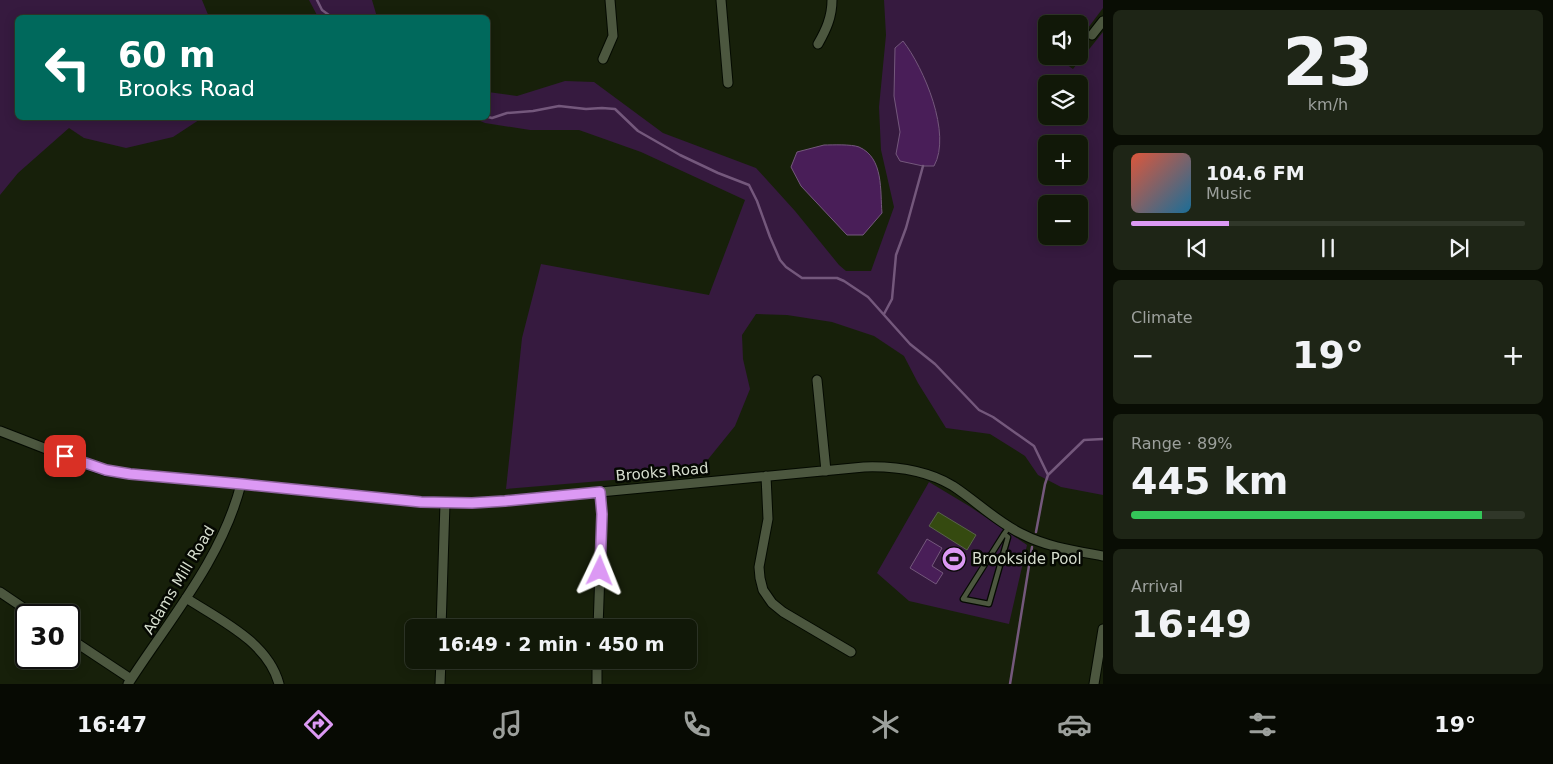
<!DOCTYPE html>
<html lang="en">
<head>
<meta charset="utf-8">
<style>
	:root { --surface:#111808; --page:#1e2516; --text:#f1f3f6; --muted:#9ca09c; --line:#303729; --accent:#dc99f4 }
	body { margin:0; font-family:"DejaVu Sans",sans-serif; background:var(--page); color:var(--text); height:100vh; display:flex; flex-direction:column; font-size:19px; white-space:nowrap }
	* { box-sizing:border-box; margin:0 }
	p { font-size:16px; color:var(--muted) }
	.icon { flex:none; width:28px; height:28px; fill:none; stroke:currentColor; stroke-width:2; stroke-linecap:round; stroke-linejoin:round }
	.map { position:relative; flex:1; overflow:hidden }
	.details { display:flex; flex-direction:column; gap:10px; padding:10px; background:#090d04; width:450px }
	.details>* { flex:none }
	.hud { position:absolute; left:15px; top:15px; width:475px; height:105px; border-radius:8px; box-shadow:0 2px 12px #0003,0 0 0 1px var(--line); background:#00695c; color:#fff; overflow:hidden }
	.controls { position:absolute; left:1038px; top:15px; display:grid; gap:10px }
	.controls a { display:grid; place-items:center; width:50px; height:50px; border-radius:8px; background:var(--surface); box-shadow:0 2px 12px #0003,0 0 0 1px var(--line); font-size:25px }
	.speed { position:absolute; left:15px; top:604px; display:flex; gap:10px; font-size:25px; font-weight:700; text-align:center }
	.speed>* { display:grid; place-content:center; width:65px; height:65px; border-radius:50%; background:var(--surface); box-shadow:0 2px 12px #0003,0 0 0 1px var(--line); line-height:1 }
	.speed .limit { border:2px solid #111; border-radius:8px; background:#fff; color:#111 }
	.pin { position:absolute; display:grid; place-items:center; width:42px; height:42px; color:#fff; margin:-21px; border-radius:10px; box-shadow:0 2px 8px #0006 }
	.me { position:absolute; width:55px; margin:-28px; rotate:2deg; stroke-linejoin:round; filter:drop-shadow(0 0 4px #0008) }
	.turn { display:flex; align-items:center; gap:18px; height:105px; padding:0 20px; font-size:22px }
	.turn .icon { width:65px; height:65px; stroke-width:2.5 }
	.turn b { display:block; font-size:35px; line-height:42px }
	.big { font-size:38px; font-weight:800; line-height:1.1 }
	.details .widget { flex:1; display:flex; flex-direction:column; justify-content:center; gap:8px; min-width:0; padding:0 18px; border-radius:8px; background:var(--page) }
	.details .dial { align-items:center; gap:0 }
	.dial b { font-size:65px; line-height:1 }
	.song { display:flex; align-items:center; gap:15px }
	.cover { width:60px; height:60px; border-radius:8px; background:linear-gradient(135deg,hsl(10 70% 55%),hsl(200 70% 35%)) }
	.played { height:5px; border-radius:2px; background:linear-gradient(90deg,var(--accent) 25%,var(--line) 25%) }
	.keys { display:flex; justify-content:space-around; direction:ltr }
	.heat { display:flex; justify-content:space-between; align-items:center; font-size:28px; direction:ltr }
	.charge { height:8px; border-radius:4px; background:linear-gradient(90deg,#34c759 89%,var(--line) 0) }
	.trip { position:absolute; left:405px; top:619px; width:292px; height:50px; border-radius:8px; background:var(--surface); box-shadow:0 2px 12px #0003,0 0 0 1px var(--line); font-weight:800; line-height:50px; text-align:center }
	.tab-bar { display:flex; height:80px; justify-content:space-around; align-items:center; background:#070a03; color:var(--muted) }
	.tab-bar .icon { width:35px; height:35px }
	.tab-bar .on { color:var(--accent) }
	.tab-bar b { font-size:22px; color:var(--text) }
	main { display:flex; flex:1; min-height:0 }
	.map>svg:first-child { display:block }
	.green { fill:#361a3f; fill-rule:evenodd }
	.water { fill:#491e58; stroke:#74587c }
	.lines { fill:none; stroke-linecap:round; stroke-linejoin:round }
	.stream { stroke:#74587c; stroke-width:2.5 }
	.building { fill:#354a10; stroke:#58634a }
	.lane-casing { stroke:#040a00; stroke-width:7 }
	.street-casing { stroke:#040a00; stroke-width:11 }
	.lane { stroke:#4c573f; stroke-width:4.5 }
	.street { stroke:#4c573f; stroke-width:9 }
	.route-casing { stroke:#8f639f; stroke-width:12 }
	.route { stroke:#dc99f4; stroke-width:9 }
	.labels { text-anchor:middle; stroke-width:5; stroke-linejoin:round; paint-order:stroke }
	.street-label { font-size:15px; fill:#d7decf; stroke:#050802 }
	.poi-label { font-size:15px; fill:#d7decf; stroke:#050802; text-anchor:start }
</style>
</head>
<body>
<main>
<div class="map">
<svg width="1103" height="684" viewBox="0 0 1103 684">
	<rect width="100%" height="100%" fill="#17200a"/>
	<path class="green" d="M0,0h202l7,17 -191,1v100h184l-29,19 -47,11 -42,-10 -15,-10 -51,45 -18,22z
		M309,0h63l5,17h-59z
		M884,0h219v8l-24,32v-16h-33v32h21l-4,6 10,7 30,-37v463l-42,-8 -23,-12 -13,-19 -35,-22 -44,-6 -28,-45 -14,-27 -30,-20 -42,-14 -45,-7 -31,-1 -14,21 1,24 7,30 -15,37 -38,47 -191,16 16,-151 19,-74 168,31 36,-95 -104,-48 -62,-22h-49l-45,-7 -12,-5h15v-26l29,4 48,-15 29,1 69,51 93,35 39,43 44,54 7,6h25l23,-64 -13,-57 -2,-43 7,-72zM1046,84h33v32h-33zM1046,144h33v32h-33zM1046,204h33v32h-33z
		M929,482l40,24 58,39 -18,79 -100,-23 -32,-28z"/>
	<path class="water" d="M903,41c21,27 49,93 31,125h-11l-23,-5 -4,-7 4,-22 -6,-36 1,-48z
		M824,145c9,0 27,-1 35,2 25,11 21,44 23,66l-19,22h-16l-46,-49 -10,-19 6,-15z
		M927,539l15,9 -10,18 11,7 -7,11 -26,-16z"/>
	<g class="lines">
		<path class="stream" d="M317,0l5,10 11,8
			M488,117l4,1 15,-5 26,-2 26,-5 27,3 16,-1 13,1 23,22 42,24 38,18 31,12 8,16 13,36 10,23 6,7 16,11h35l7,3 24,16 42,47 25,20 44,46 14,7 41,29 14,29
			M884,314l8,-15 4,-44 10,-27 17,-62
			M1036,532l9,-48 3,-9 36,-35 19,-1
			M1010,684l22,-137"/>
	</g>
	<path class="building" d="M938,512l38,23 -9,15 -38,-24z"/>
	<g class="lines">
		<defs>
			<path id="lane" d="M1004,534l4,3 -19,67 -26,-5 41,-65 5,-7"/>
			<path id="street" d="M721,0l7,83
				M1092,35l11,-14
				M818,44c8,-14 14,-27 14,-44
				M603,59l10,-23 -3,-36
				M817,380l9,91
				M0,431l80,31 26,9 24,3 111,10 180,18 51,1 33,-2 359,-34c31,-1 62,3 89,19 23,15 44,36 69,48 25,13 54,17 81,22
				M766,476l2,43 -9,48 1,11 3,12 9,13 11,9 68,40
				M0,592l34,23
				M186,598c34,22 82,44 93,86
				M441,628l4,-125
				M598,628l4,-114 -2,-22
				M69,638l62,41
				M128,684c41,-64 94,-125 113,-200
				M440,684l1,-24
				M597,684v-24
				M1094,684l9,-55"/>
		</defs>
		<use href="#lane" class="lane-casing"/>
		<use href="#street" class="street-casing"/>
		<use href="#lane" class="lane"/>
		<use href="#street" class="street"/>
	</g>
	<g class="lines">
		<defs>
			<path id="route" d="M65,456l41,14 24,4 112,10 179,18 51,1 33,-2 95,-9 2,22 -2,57"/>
		</defs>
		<use href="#route" class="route-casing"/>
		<use href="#route" class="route"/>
	</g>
	<defs>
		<symbol id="stadium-disc" viewBox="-11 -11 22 22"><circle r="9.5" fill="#dc99f4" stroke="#050802"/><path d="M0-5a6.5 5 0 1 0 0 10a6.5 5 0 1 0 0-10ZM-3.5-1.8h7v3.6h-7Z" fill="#111"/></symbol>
	</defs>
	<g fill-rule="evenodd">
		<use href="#stadium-disc" x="940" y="545" width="28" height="28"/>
	</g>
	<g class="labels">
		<g class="street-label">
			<text transform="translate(662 472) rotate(-5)" y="5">Brooks Road</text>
			<text transform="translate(179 580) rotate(-59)" y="5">Adams Mill Road</text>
		</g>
		<g class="poi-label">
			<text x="972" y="564">Brookside Pool</text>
		</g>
	</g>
</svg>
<div class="controls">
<a><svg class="icon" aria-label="sound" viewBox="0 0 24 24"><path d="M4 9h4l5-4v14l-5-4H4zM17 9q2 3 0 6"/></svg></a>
<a><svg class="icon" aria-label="layers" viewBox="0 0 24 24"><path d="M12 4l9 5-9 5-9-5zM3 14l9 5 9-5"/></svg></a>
<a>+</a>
<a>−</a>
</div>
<div class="speed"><div class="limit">30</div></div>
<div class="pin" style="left:65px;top:456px;background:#d93025"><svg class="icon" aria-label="arrive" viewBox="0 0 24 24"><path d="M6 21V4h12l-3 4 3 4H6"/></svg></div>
<svg class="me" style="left:600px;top:571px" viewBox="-20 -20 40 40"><path d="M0-17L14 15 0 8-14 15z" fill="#dc99f4" stroke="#fff" stroke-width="4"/></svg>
<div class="trip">16:49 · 2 min · 450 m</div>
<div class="hud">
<div class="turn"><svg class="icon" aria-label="left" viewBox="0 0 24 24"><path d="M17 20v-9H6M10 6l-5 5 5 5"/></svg><div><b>60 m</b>Brooks Road</div></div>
</div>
</div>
<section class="details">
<div class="widget dial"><b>23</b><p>km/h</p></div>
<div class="widget">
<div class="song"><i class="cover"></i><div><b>104.6 FM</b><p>Music</p></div></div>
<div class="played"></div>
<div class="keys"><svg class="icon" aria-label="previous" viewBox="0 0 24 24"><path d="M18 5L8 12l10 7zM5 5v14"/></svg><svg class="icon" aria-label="pause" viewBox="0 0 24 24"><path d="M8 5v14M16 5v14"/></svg><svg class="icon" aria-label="next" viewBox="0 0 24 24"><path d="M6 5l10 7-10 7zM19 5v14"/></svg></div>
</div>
<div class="widget"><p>Climate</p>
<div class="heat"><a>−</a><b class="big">19°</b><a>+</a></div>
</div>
<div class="widget"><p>Range · 89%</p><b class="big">445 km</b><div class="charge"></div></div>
<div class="widget"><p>Arrival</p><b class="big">16:49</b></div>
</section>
</main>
<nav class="tab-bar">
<b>16:47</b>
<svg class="icon on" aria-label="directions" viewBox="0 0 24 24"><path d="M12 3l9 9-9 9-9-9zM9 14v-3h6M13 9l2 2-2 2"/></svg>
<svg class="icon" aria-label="music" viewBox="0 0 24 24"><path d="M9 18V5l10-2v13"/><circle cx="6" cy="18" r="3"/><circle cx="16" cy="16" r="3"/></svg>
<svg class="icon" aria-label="phone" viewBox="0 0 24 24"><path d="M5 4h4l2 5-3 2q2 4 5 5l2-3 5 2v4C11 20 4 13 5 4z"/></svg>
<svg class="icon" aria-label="climate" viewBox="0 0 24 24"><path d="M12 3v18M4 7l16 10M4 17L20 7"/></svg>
<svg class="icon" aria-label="car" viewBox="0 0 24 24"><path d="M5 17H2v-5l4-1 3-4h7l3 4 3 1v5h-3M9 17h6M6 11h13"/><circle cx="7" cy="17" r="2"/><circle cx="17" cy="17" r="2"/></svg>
<svg class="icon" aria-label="filters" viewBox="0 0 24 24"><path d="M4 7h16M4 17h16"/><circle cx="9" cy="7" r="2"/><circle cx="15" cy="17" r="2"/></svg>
<b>19°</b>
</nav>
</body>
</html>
